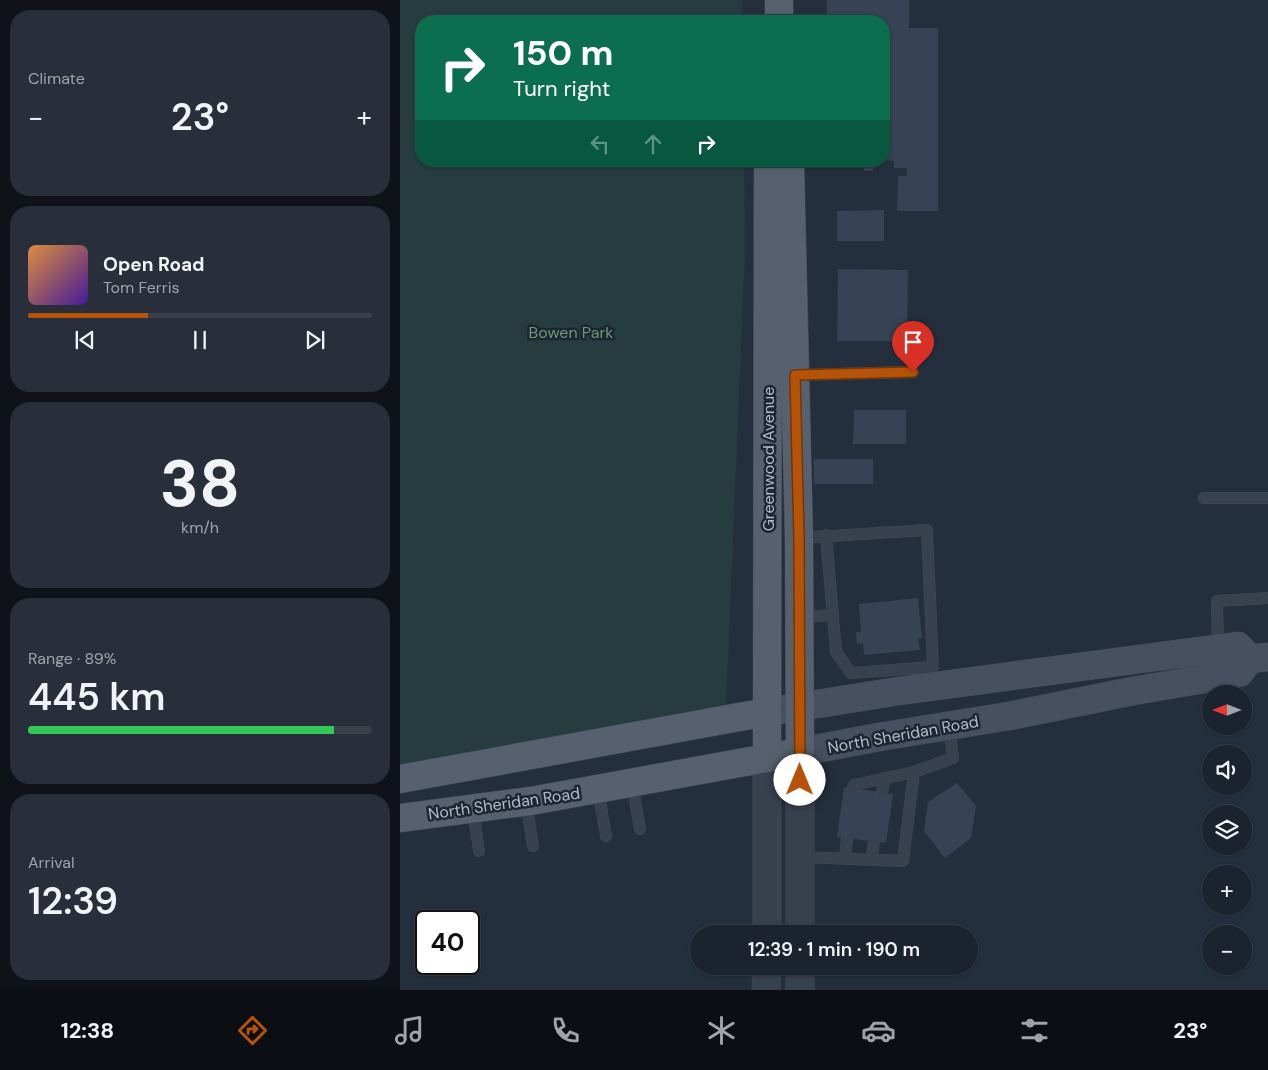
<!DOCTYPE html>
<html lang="en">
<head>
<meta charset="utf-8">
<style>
	:root { --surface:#1b232e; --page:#282f3a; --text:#f1f3f6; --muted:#a0a4aa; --line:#39404a; --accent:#b45309 }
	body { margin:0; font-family:"DM Sans",sans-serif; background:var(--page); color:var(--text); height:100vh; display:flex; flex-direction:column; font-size:19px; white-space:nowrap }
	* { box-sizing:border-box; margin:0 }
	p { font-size:16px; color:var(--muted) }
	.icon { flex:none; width:28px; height:28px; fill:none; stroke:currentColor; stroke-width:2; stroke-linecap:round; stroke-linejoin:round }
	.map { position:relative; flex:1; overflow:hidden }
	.panel { display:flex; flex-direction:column; gap:10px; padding:10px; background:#0f1319; width:400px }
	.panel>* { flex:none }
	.guide { position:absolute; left:15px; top:15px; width:475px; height:152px; border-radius:20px; box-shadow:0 1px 4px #0004,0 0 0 1px var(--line); background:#0b6e4f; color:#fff; overflow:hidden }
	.needle { width:32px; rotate:270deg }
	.buttons { position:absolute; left:802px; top:685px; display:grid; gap:10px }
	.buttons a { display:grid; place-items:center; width:50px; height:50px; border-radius:50%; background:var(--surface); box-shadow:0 1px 4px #0004,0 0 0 1px var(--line); font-size:25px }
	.speed { position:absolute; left:15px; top:910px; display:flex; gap:10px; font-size:25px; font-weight:700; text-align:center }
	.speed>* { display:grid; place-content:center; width:65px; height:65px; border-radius:50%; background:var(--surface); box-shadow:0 1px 4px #0004,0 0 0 1px var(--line); line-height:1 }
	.speed .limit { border:2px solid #111; border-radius:8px; background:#fff; color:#111 }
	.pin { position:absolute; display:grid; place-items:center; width:42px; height:42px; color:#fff; margin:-51px -21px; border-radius:50% 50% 50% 0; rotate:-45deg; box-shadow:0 0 5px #0007 }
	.pin .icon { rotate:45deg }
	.me { position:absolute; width:55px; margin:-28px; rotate:0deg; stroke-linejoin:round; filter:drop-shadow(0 0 4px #0008) }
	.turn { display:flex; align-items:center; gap:18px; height:105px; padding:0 15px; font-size:22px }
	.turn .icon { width:65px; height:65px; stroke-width:2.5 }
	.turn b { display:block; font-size:35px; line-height:42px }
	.lanes { display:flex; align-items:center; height:48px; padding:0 15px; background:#0003; justify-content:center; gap:25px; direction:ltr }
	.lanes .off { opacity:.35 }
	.big { font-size:38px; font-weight:600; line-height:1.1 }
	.panel .card { flex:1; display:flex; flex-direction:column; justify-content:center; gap:8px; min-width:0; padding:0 18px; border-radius:20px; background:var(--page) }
	.panel .dial { align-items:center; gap:0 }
	.dial b { font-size:65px; line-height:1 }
	.song { display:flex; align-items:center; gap:15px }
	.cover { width:60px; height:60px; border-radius:8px; background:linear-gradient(135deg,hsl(30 70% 55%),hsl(260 70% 35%)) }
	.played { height:5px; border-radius:2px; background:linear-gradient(90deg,var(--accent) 35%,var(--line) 35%) }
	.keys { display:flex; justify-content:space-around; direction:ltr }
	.heat { display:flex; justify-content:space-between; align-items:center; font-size:28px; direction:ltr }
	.charge { height:8px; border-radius:4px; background:linear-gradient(90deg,#34c759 89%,var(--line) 0) }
	.trip { position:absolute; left:290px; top:925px; width:288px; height:50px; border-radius:25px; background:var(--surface); box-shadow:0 1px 4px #0004,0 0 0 1px var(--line); font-weight:600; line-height:50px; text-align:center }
	.tab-bar { display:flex; height:80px; justify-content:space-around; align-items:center; background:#0b0e12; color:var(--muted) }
	.tab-bar .icon { width:35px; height:35px }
	.tab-bar .current { color:var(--accent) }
	.tab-bar b { font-size:22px; color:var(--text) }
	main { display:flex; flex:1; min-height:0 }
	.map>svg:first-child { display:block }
	.green { fill:#263c3f }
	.building { fill:#364354 }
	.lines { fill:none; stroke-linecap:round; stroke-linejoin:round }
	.service-casing { stroke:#414a57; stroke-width:12 }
	.tertiary-casing { stroke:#414a57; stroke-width:29 }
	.secondary-casing { stroke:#414a57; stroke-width:29 }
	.primary-casing { stroke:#414a57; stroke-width:29 }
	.service { stroke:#38414e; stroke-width:11 }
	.tertiary { stroke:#38414e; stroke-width:28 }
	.secondary { stroke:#465061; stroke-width:28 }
	.primary { stroke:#56606e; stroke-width:28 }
	.route-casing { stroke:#753606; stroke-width:12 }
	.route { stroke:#b45309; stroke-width:9 }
	.labels { text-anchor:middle; stroke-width:5; stroke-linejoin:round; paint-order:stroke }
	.park-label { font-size:16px; fill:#6b9a76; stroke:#1d2633 }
	.street-label { font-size:16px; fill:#b4bcc9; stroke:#1d2633 }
</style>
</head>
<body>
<main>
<section class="panel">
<div class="card"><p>Climate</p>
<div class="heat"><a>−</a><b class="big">23°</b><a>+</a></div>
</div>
<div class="card">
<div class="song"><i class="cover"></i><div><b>Open Road</b><p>Tom Ferris</p></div></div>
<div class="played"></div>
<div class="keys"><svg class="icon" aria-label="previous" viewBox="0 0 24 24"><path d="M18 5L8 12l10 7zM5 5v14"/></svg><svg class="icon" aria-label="pause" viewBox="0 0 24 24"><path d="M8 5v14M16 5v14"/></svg><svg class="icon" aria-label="next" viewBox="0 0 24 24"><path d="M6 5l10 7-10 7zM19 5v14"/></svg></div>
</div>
<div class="card dial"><b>38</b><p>km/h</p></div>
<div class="card"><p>Range · 89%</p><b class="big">445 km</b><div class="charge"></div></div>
<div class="card"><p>Arrival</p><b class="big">12:39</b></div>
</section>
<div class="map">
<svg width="868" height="990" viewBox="0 0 868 990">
	<rect width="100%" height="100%" fill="#242f3e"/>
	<path class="green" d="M0,0h342v21h-321v140h323l1,90 -19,456 -326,62z"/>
	<path class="building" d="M427,0h82v28h29v183h-41l1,-35h9v-8h-13v-7l-10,-1v-139h-57z
		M464,161h9v10h-9z
		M484,210v31h-47v-30z
		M438,269l70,1 -1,71h-70z
		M454,410h52v34h-53z
		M414,459h59v25h-59z
		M518,598l4,40h-4l2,12 -56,5 -1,-12 -6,1 -1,-12 5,-1 -2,-27z
		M557,783l19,23 -5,32 -26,20 -21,-27 4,-29z
		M444,787l49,7 -7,49 -49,-6z"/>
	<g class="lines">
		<defs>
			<path id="service" d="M395,375l118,-3
				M804,498h64
				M399,538l128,-8 6,137 -82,6 -15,-21 -10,-117
				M400,617l33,-2
				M818,649l-1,-48 51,-3
				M232,783l8,46
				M453,788l1,-3 60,-13 39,-14 -4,-32
				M198,789l8,47
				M482,792l3,-14
				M126,801l7,45
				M73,809l6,42
				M400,857l103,4 11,-89
				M445,858l2,-20
				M471,859l3,-17"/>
			<path id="tertiary" d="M367,934v-177
				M400,934v-182
				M400,966v24
				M366,990l1,-24"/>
			<path id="secondary" d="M367,712l132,-21 339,-45 12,13
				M400,752l79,-15 130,-21 124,-25 106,-18 11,-14 17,-2"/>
			<path id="primary" d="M379,0v21
				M367,757l1,-596
				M0,779l367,-67
				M0,818l131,-17 269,-49 -1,-214 -9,-377"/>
		</defs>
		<use href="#service" class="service-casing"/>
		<use href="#tertiary" class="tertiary-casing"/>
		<use href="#secondary" class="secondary-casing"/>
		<use href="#primary" class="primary-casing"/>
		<use href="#service" class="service"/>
		<use href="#tertiary" class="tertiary"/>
		<use href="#secondary" class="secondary"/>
		<use href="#primary" class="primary"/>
	</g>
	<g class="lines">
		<defs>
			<path id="route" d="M400,780l-1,-242 -4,-163 118,-3"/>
		</defs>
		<use href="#route" class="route-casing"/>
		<use href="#route" class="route"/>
	</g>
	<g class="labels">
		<g class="park-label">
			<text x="171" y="338">Bowen Park</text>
		</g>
		<g class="street-label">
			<text transform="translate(368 459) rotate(-90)" y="6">Greenwood Avenue</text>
			<text transform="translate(503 734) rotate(-10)" y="6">North Sheridan Road</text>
			<text transform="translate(104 803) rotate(-8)" y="6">North Sheridan Road</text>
		</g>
	</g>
</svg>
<div class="buttons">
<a><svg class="needle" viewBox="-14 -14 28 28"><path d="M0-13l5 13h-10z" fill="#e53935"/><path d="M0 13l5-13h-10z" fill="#a0a4aa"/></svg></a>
<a><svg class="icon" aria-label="sound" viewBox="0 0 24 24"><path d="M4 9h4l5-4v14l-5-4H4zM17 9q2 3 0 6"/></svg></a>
<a><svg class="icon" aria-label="layers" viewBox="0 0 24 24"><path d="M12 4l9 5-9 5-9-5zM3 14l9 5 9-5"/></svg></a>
<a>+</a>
<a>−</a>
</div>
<div class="speed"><div class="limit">40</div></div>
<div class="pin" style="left:513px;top:372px;background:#d93025"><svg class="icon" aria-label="arrive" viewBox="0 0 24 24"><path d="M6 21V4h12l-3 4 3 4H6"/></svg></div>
<svg class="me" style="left:400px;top:780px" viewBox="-20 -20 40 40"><circle r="19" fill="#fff"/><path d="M0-13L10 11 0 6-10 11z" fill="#b45309"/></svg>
<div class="trip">12:39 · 1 min · 190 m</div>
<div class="guide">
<div class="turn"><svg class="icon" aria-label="right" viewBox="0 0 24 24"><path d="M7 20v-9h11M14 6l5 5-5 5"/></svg><div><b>150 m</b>Turn right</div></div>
<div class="lanes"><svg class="icon off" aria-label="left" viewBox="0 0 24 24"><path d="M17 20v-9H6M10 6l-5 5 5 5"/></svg><svg class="icon off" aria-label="ahead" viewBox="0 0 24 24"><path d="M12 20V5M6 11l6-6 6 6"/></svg><svg class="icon" aria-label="right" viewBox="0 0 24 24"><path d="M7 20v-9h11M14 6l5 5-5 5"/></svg></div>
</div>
</div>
</main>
<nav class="tab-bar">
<b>12:38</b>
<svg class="icon current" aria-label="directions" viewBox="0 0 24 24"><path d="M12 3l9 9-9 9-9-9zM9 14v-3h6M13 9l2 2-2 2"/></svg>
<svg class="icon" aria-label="music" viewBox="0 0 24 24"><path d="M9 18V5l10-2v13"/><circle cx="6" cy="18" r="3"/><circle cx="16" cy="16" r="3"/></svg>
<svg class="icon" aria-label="phone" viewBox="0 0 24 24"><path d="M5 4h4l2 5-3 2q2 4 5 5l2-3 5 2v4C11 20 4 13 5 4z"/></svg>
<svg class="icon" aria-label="climate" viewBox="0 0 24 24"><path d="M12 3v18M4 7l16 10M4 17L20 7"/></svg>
<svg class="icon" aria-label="car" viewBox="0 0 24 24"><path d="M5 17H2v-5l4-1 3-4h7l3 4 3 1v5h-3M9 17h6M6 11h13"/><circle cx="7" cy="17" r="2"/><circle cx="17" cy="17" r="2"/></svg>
<svg class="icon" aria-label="filters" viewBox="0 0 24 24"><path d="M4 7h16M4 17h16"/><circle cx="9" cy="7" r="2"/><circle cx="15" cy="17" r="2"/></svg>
<b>23°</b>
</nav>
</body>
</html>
